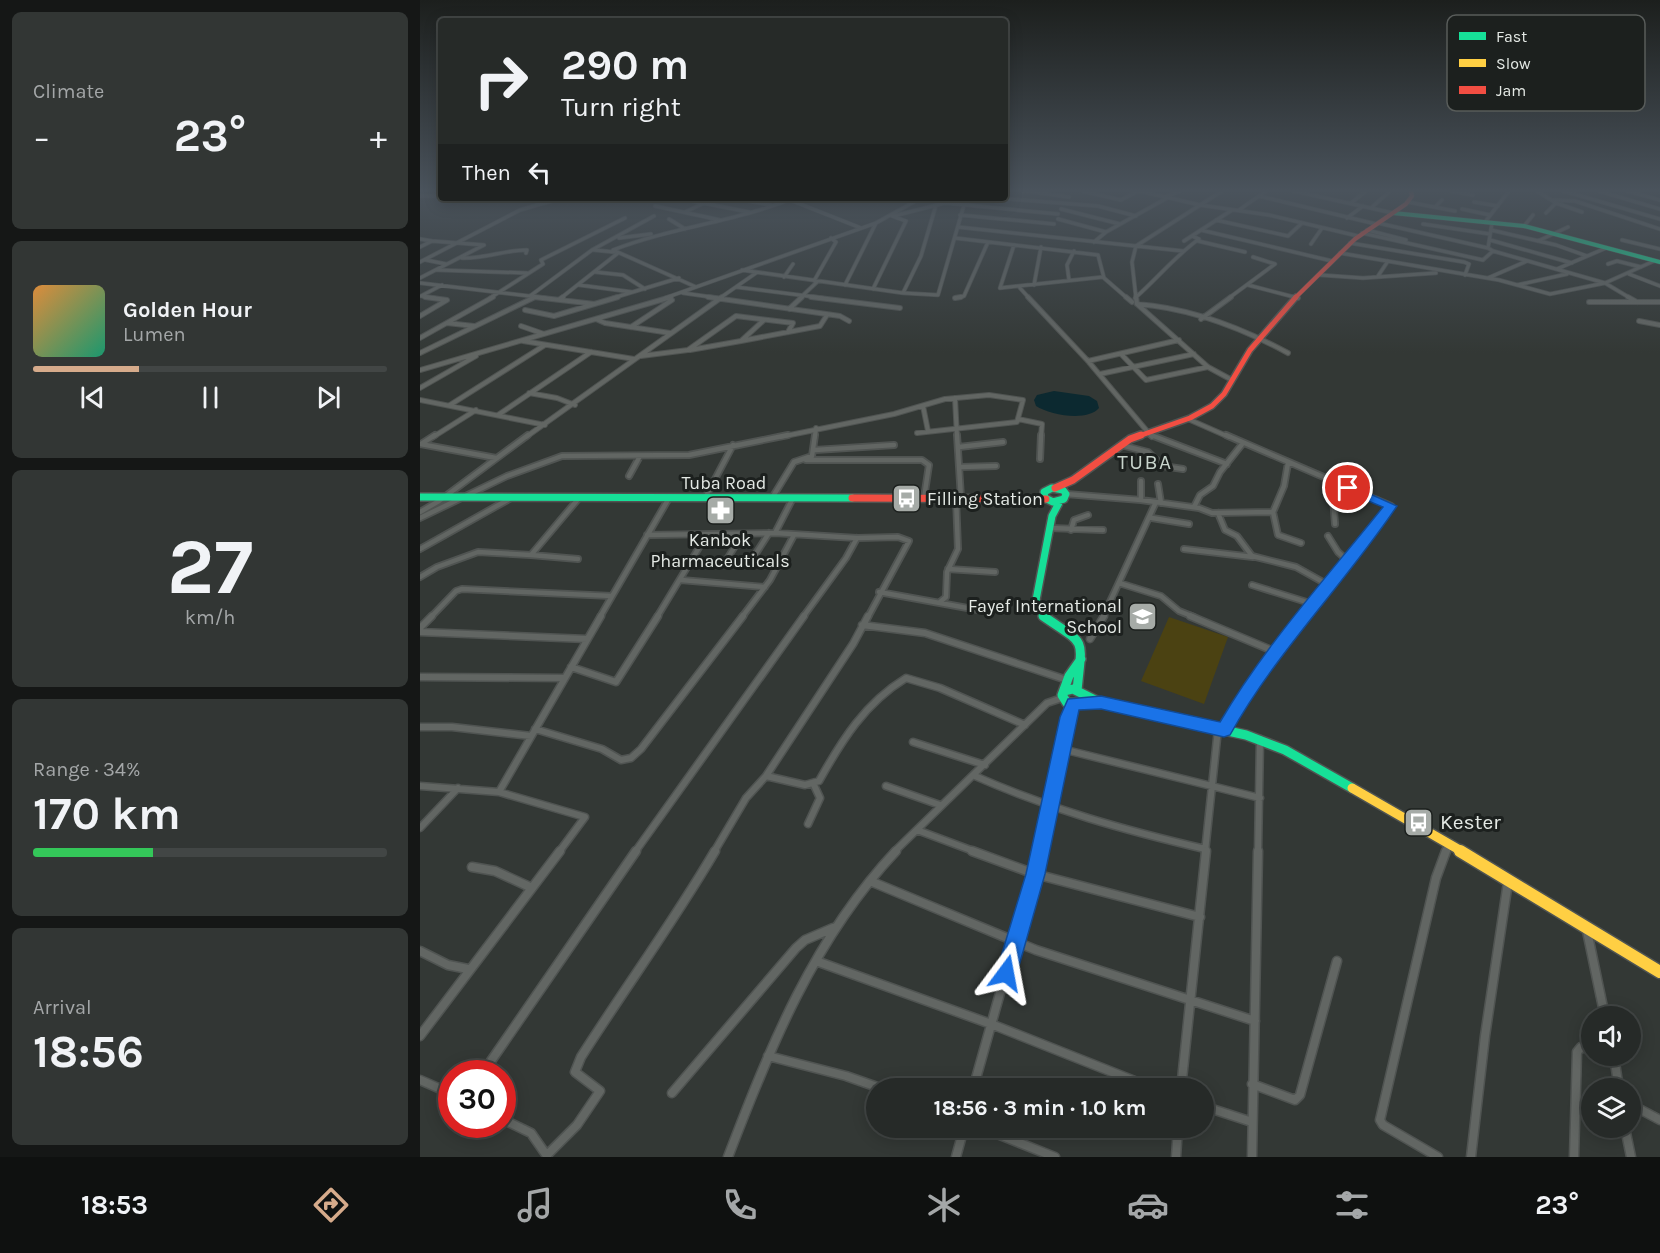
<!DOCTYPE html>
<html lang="en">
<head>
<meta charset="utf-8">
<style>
	:root { --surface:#262a28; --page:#323634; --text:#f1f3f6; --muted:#a4a7a8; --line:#424645; --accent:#d6ab8b }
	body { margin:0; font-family:Karla,sans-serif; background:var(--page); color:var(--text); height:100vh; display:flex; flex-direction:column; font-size:22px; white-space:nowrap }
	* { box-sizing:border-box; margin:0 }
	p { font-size:20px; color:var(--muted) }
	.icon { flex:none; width:33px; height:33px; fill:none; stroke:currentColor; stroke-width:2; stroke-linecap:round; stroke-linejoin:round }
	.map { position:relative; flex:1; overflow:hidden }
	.drawer { display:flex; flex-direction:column; gap:12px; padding:12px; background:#151716; width:420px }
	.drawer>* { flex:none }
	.banner { position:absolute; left:18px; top:18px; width:570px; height:183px; border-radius:6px; box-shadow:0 3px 15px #0003,0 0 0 2px var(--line); background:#262a28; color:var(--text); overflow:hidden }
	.tools { position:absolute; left:1161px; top:1006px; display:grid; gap:12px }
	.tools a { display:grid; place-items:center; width:60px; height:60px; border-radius:50%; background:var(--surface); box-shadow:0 3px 15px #0003,0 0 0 2px var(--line); font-size:30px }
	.speed { position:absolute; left:18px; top:1060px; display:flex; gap:12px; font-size:30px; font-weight:700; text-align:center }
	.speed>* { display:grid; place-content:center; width:78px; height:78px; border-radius:50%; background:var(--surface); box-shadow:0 3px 15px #0003,0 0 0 2px var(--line); line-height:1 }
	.speed .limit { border:9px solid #d22; background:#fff; color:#111 }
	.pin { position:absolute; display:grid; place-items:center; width:51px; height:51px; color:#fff; margin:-26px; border:3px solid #fff; border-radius:50%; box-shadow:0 2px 6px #0007 }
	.me { position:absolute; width:66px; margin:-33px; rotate:13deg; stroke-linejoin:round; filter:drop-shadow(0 0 4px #0008) }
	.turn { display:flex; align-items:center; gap:21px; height:126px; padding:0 24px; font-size:27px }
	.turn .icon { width:78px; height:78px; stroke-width:2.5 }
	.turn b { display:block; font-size:42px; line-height:51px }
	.then { display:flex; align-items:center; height:57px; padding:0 24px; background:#0003; gap:12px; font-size:22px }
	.big { font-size:45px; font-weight:700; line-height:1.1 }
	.drawer .tile { flex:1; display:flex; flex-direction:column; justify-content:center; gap:9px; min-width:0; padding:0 21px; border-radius:9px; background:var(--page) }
	.drawer .dial { align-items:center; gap:0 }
	.dial b { font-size:78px; line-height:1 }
	.song { display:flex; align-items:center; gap:18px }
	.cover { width:72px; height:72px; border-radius:9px; background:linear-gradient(135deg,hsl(30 70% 55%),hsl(160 70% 35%)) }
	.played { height:6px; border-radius:3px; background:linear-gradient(90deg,var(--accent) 30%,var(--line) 30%) }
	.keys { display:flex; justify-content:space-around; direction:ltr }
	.heat { display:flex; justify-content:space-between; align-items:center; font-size:33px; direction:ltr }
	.charge { height:9px; border-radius:4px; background:linear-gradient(90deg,#34c759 34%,var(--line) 0) }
	.trip { position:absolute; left:446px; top:1078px; width:348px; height:60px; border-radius:30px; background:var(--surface); box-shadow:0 3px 15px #0003,0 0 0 2px var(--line); font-weight:700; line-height:60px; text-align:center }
	.dock { display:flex; height:96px; justify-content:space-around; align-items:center; background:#0f1110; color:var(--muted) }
	.dock .icon { width:42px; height:42px }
	.dock .selected { color:var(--accent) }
	.dock b { font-size:27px; color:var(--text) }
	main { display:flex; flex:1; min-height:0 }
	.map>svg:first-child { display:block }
	.green { fill:#4b4212 }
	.water { fill:#0c2930 }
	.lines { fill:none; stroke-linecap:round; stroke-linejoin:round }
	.street-far4-casing { stroke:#505452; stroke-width:4.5 }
	.street-far3-casing { stroke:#505452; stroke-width:6 }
	.street-far2-casing { stroke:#505452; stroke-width:8 }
	.street-far1-casing { stroke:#505452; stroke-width:9 }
	.street-casing { stroke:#505452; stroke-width:11 }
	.fast-far2-casing { stroke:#505452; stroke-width:5 }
	.fast-far1-casing { stroke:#505452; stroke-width:10 }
	.fast-casing { stroke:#505452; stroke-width:12 }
	.slow-far1-casing { stroke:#505452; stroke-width:12 }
	.slow-casing { stroke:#505452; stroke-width:15 }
	.jam-far2-casing { stroke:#505452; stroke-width:5 }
	.jam-far1-casing { stroke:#505452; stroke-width:8 }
	.jam-casing { stroke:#505452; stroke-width:10 }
	.street-far4 { stroke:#626663; stroke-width:3 }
	.street-far3 { stroke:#626663; stroke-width:4 }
	.street-far2 { stroke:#626663; stroke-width:4.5 }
	.street-far1 { stroke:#626663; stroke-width:6 }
	.street { stroke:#626663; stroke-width:8 }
	.fast-far2 { stroke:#16e098; stroke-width:4 }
	.fast-far1 { stroke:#16e098; stroke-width:7 }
	.fast { stroke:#16e098; stroke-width:9 }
	.slow-far1 { stroke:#ffcf43; stroke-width:9 }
	.slow { stroke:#ffcf43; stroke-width:12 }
	.jam-far2 { stroke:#f24e42; stroke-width:4 }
	.jam-far1 { stroke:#f24e42; stroke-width:5 }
	.jam { stroke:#f24e42; stroke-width:7 }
	.route { fill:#1a73e8; stroke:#114b97; stroke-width:1.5 }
	.labels { text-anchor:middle; stroke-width:6; stroke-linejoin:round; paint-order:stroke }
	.street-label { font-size:18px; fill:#e4e9e5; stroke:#1c201e }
	.poi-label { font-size:18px; fill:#e4e9e5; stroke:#1c201e; text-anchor:start }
	.quarter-label { font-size:21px; letter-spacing:1.5px; fill:#c8d4cc; stroke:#1c201e }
	.near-poi-label { font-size:21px; fill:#e4e9e5; stroke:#1c201e; text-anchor:start }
	.key { fill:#1c201e; stroke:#585c5a; stroke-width:1.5 }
	.key-label { font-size:16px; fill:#e4e9e5 }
</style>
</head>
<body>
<main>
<section class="drawer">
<div class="tile"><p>Climate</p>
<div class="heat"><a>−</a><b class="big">23°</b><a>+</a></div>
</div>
<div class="tile">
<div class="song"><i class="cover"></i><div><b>Golden Hour</b><p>Lumen</p></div></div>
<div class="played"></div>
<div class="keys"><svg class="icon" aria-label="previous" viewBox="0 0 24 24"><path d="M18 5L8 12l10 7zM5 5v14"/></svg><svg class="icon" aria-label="pause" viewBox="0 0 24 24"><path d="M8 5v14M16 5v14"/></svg><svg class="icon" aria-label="next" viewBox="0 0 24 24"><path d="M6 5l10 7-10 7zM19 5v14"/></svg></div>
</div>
<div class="tile dial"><b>27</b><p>km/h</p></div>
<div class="tile"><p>Range · 34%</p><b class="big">170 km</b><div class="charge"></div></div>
<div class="tile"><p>Arrival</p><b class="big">18:56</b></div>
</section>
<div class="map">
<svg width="1240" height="1157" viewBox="0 0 1240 1157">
	<rect width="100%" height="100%" fill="#333835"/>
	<path class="green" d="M749,617l59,20 -24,67 -63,-23z"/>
	<path class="water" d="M634,391l35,5 8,5 2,7c-12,14 -49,7 -63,-2l-2,-6 3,-5z"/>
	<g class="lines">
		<defs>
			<path id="street-far4" d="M603,191h13
				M662,191l39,9 17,-9
				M720,191l60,14 69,10 89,21
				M874,191l99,22
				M1031,191l22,4
				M1117,191l19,12 -10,10
				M1144,191l96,28
				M1179,191l61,18
				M1208,191l32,9
				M614,192l35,5
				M0,196h21
				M839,196l117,28
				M745,197l15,-6
				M257,198l72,14
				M311,198l40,7
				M576,198l102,8 38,10
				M370,200l71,28
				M1134,200l21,1 85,28
				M988,202l47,9
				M1054,202l24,4
				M525,203l113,11
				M931,203l15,-12
				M1136,203l26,9
				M235,206l65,14
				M1015,207l7,-7
				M951,208l19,-17
				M641,209l59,15
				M1042,209l28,6
				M819,210l27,-19
				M265,212l17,-8
				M540,215l94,9
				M473,216l72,-18
				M927,218l16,-12
				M249,219l16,10
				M638,219l48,13
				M796,220l72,16 14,-13
				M1065,222l24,-31
				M958,223l110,25
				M1003,224l67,10
				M1104,226l9,-11
				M538,227l225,24
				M781,230l131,31
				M947,230l39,10
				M1071,230l65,15 31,11
				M942,233l121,27 10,-9 -5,-3 4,-25
				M199,238l32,-4
				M535,238l143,17 6,23 23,20
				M0,239l12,2 -12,6
				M1070,240l82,23
				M1202,240l38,9
				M764,241l48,-31
				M778,241l47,11
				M1118,241l30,-14
				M674,242l12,-10 61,-34
				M930,243l114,19 5,2 -4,11
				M891,244l11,-16
				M594,245l-14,43 103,-11
				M174,250l20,2
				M1073,251l112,32 25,15
				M920,253l159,27 51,14 55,-11 49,-22
				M42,258c23,1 42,-8 65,-8l-1,3
				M6,260l20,4
				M0,262l100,-52 42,-12
				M1188,264l9,-3 24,6
				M1137,269l49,-21
				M17,270l90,3
				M322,270l161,23 35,2 26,-90
				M175,272l28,3 22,14
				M1209,274l31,12
				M900,275l43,3 73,-5
				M958,276l10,-15
				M364,277l9,-13
				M0,278l64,-33 -52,-4
				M1068,278l39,-17
				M649,280l-2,-15 7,-14
				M394,281l22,-39 -5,-4
				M0,283l126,15
				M159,285l53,7
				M425,285l31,-62
				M614,285l7,-38
				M828,285l50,13
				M1097,285l50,-11
				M276,287l-83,-37c59,-23 122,-28 181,-52
				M316,287l87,11
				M600,288l9,10
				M453,289l33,-68 -14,-5
				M263,293l35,5
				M483,293l18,-37 15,-51
				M1,296l21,-11
				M1,296l14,2
				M110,296l62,-46 62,-34
				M70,298l53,-34 -2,-4 84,-42
				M113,298l2,-1
				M141,298l57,-45
				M193,298l66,-20
				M245,298l211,-75 45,-25
				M300,298l36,-25
				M380,298l17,-16
				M535,298l9,-2 24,-54
				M715,298c22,-19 40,-42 64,-59l-7,-3
				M716,298l-4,-36 4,-16 86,-55
				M809,298l46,-34 -22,-7"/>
			<path id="street-far3" d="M114,297l61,7
				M288,297l132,19 9,5
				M391,297l89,11
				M608,297l60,64 64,76
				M706,297l6,5
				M716,297l1,7 71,63 24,13
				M873,297l5,1
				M1208,297l9,5
				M535,298l6,-1
				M140,299l3,-2
				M1169,302h71
				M717,304c52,4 105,24 151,49
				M369,309l13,-12
				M105,310l29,6 64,-19
				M0,316l27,-16 -22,-3
				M176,319l9,4 65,10
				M781,319l30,-22
				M1219,321l21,4
				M27,323l27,3
				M101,326l23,8
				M211,327l41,-27
				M0,338l73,-41
				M103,341l111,18
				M321,341l79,-15 7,-11
				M270,350l51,-9 23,-21
				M0,353l115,-56
				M702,355l24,25 62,-13
				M221,356l47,-6 48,-34 57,7 -5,9
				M668,361l91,-21
				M0,370l251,-73
				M680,374l94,-20
				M0,388l56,-32
				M109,393l28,5 18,7
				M535,398l2,39
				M0,400l125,25
				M30,405l95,-60
				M503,406l5,25
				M78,415l93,-63
				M598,419l24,5 -1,13
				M768,419l41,18
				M13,437l43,-27
				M106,437l196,-140
				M360,437l114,-23 51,-15 44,-4 34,5 -6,22 -100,11
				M395,437l1,-9"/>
			<path id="street-far2" d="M537,435l4,63
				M731,435l76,29
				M806,435l165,71 -87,111
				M0,444l76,14
				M1,444l14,-9
				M701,445l27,7 15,14 20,3
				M539,447l44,-5
				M395,450l79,-5
				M620,459l1,-24
				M386,460h116l7,5 -5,33
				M541,467l35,-1
				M209,476l11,-20
				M721,481v19
				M738,484l3,19
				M646,494l75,6 58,8 13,5 61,-1 11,-26 4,-23
				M285,498l28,-53
				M352,498l22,-36 18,-6 3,-21
				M774,507l6,-12 13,-9 7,-14 23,-29
				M0,512l19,-11 89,-66
				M853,512l5,23 23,8
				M798,513l7,17 12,6 15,20 44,11 34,19
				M0,518l87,-42 55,-20 127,-1 99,-20
				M732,518l37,6
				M915,524l-2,-27 10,-11
				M630,528l53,2
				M651,530l3,-10 14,-5
				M355,533l18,-35
				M227,535l128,-2 82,5 41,-1 11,4 -41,76
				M908,536l10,16 11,10
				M0,549l91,-51
				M764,549l69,8
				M111,555l47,4
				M333,558l16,-25
				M307,559l15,-24
				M528,569l47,3
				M0,577l17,-10 41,-15 53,3 48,-57
				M261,580l84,7
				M699,583l42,13 18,15 15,6
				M832,585l61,19
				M459,592l105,19
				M520,602l6,-5 1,-25 11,-23 -2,-51
				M11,617l25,-26 6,-2 150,7
				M180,617l69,-119
				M237,617l49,-81
				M322,617l28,-37 24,-45
				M383,617l43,-59 11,-20
				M683,617l53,-115"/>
			<path id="street-far1" d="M770,616l86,36
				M442,625l63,8 142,47
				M0,628l12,-12
				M0,632l167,7
				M670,639l14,-23
				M151,667l45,15 42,-66
				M0,677l144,1
				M0,727h32l79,9
				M115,729l67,20 19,11 10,-2 10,-9 102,-133
				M804,730l19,-34 62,-80
				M493,742l72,23
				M642,749l198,49
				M346,776l39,9 14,-4c23,-41 46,-78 87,-103l34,10 85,37
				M555,776c77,34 149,54 230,73
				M0,786l79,6 86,25 -26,35
				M466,786l54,19
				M79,792l102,-176
				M388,824l12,-26 -6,-13
				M0,828l38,-40
				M497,830l59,22
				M215,852l169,-236
				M294,852l32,-54 20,-22 87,-132 15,-28
				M474,852l153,-149 15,-5
				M620,852l34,-148
				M785,852l13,-123
				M838,852l2,-113
				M1026,852l3,-9"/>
			<path id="street" d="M552,851l63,23 165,43
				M52,867l23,4 37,17
				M450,881l166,69 219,71
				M1167,931l18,86
				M0,951l28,14 20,4
				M396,961l175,63 164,65
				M0,1036l140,-185
				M348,1056l78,20 37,13
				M1194,1056l5,33
				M62,1074l154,-223
				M0,1080l32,14
				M832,1084l43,16 5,-5 37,-134
				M553,1089l67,-238
				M761,1089l25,-238
				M252,1093l124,-145 9,-8 28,-12
				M1210,1104l30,16
				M783,1106l49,16
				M82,1119l29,14 16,23
				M562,1128l73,29
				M1205,1128l6,29
				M127,1155l30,-30 23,-34 -25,-19 6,-15c44,-69 93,-136 134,-206
				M308,1157c42,-110 86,-219 168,-306
				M536,1157l8,-29
				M756,1157l2,-29
				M832,1157l6,-306
				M1018,1157l-55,-32 -3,-5 56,-242 10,-27
				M1051,1157l14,-121 23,-154
				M1154,1157l3,-105 4,-5 11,2"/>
			<path id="fast-far2" d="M973,213l131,13 136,36"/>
			<path id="fast-far1" d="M632,488l11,2 3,4 -2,5 -11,3 -8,-4 -1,-6z
				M0,497l432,1
				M625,617l-9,-17 16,-84 8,-15"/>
			<path id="fast" d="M623,616c45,31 39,19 34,75
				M661,659l-12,17 -7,19 5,8h34l145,32 39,15 67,38
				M645,691l8,-2 24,12"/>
			<path id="slow-far1" d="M932,788l111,64"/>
			<path id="slow" d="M1040,851l200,121"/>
			<path id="jam-far2" d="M875,298l60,-59 51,-35 6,-8 -1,-5"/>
			<path id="jam-far1" d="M716,437l54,-19 22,-12 12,-12 26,-44 46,-53"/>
			<path id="jam" d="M635,488l18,-8 57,-41 11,-4
				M432,498l194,1"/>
		</defs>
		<use href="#street-far4" class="street-far4-casing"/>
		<use href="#street-far3" class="street-far3-casing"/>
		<use href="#street-far2" class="street-far2-casing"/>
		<use href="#street-far1" class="street-far1-casing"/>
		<use href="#street" class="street-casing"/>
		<use href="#fast-far2" class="fast-far2-casing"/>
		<use href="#fast-far1" class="fast-far1-casing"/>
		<use href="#fast" class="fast-casing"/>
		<use href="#slow-far1" class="slow-far1-casing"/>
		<use href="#slow" class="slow-casing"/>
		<use href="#jam-far2" class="jam-far2-casing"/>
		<use href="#jam-far1" class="jam-far1-casing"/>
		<use href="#jam" class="jam-casing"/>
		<use href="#street-far4" class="street-far4"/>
		<use href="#street-far3" class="street-far3"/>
		<use href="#street-far2" class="street-far2"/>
		<use href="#street-far1" class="street-far1"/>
		<use href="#street" class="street"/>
		<use href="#fast-far2" class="fast-far2"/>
		<use href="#fast-far1" class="fast-far1"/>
		<use href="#fast" class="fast"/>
		<use href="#slow-far1" class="slow-far1"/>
		<use href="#slow" class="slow"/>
		<use href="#jam-far2" class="jam-far2"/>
		<use href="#jam-far1" class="jam-far1"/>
		<use href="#jam" class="jam"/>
	</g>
	<linearGradient id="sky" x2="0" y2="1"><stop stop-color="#1c1f1d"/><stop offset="0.54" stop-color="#4a535c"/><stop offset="1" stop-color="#4a535c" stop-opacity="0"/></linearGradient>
	<rect width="1240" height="353" fill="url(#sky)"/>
	<path class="route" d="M928,484l49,22c-53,79 -121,146 -167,229l-6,2 -123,-28 -22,1 -34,164 -28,99 -3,7 -8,3 -7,-3 -3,-7 30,-99 34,-157 8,-18 33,-3 119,26c45,-77 107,-145 163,-215l-39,-16 -1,-3z"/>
	<defs>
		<symbol id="bus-square" viewBox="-11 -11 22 22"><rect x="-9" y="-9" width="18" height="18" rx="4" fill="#a6aba7" stroke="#1c201e"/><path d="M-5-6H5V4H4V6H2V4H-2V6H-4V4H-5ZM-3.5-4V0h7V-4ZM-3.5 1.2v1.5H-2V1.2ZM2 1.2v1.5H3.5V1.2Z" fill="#fff"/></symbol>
		<symbol id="pharmacy-square" viewBox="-11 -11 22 22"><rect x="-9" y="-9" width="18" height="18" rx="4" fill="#a6aba7" stroke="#1c201e"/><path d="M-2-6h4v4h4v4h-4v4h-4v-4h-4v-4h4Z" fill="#fff"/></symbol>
		<symbol id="school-square" viewBox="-11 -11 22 22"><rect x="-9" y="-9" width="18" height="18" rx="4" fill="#a6aba7" stroke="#1c201e"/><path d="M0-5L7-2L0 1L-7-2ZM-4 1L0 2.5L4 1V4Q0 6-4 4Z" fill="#fff"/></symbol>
	</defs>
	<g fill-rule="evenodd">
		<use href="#bus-square" x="470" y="482" width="33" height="33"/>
		<use href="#pharmacy-square" x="284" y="494" width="33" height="33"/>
		<use href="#school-square" x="706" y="600" width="33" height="33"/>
		<use href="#bus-square" x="982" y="806" width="33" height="33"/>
	</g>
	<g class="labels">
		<g class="street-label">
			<text x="304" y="489">Tuba Road</text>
		</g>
		<g class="poi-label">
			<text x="507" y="505">Filling Station</text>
			<text x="300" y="546" text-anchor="middle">Kanbok<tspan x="300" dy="21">Pharmaceuticals</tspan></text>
			<text x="702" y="612" text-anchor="end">Fayef International<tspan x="702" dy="21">School</tspan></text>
		</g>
		<g class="quarter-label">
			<text x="725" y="469">TUBA</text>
		</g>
		<g class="near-poi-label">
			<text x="1020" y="829">Kester</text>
		</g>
	</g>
	<rect x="1027" y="15" width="198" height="96" rx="9" class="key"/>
	<rect x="1039" y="32" width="27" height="8" fill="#16e098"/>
	<rect x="1039" y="59" width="27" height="8" fill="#ffcf43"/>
	<rect x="1039" y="86" width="27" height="8" fill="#f24e42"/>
	<g class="key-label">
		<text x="1076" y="42">Fast</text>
		<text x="1076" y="69">Slow</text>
		<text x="1076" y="96">Jam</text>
	</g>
</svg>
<div class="tools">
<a><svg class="icon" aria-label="sound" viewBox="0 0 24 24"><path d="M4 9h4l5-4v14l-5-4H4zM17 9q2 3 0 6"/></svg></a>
<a><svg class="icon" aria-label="layers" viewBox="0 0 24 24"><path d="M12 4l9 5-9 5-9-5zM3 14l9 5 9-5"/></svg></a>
</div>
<div class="speed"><div class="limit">30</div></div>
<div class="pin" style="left:928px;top:488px;background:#d93025"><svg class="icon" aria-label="arrive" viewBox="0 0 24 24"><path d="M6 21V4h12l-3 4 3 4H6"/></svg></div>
<svg class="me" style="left:586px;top:973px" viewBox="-20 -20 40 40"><path d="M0-17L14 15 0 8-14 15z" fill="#1a73e8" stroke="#fff" stroke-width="4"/></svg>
<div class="trip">18:56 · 3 min · 1.0 km</div>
<div class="banner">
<div class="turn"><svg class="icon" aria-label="right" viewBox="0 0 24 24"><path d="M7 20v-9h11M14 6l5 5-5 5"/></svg><div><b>290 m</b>Turn right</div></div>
<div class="then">Then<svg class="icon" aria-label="left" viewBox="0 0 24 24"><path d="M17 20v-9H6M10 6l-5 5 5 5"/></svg></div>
</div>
</div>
</main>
<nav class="dock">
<b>18:53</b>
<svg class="icon selected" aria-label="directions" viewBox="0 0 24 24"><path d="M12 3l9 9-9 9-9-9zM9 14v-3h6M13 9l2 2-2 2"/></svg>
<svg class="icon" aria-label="music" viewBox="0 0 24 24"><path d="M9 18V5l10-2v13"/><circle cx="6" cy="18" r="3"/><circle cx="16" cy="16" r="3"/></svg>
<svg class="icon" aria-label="phone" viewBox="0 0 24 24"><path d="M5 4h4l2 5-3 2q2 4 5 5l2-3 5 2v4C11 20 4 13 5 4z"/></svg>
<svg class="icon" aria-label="climate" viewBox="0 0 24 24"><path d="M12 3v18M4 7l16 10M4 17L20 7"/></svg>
<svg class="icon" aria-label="car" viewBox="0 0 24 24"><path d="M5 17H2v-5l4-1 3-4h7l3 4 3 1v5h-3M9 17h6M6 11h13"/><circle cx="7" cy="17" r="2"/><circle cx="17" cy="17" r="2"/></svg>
<svg class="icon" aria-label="filters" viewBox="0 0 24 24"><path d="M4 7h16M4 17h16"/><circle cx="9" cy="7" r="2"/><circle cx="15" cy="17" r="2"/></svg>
<b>23°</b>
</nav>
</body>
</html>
